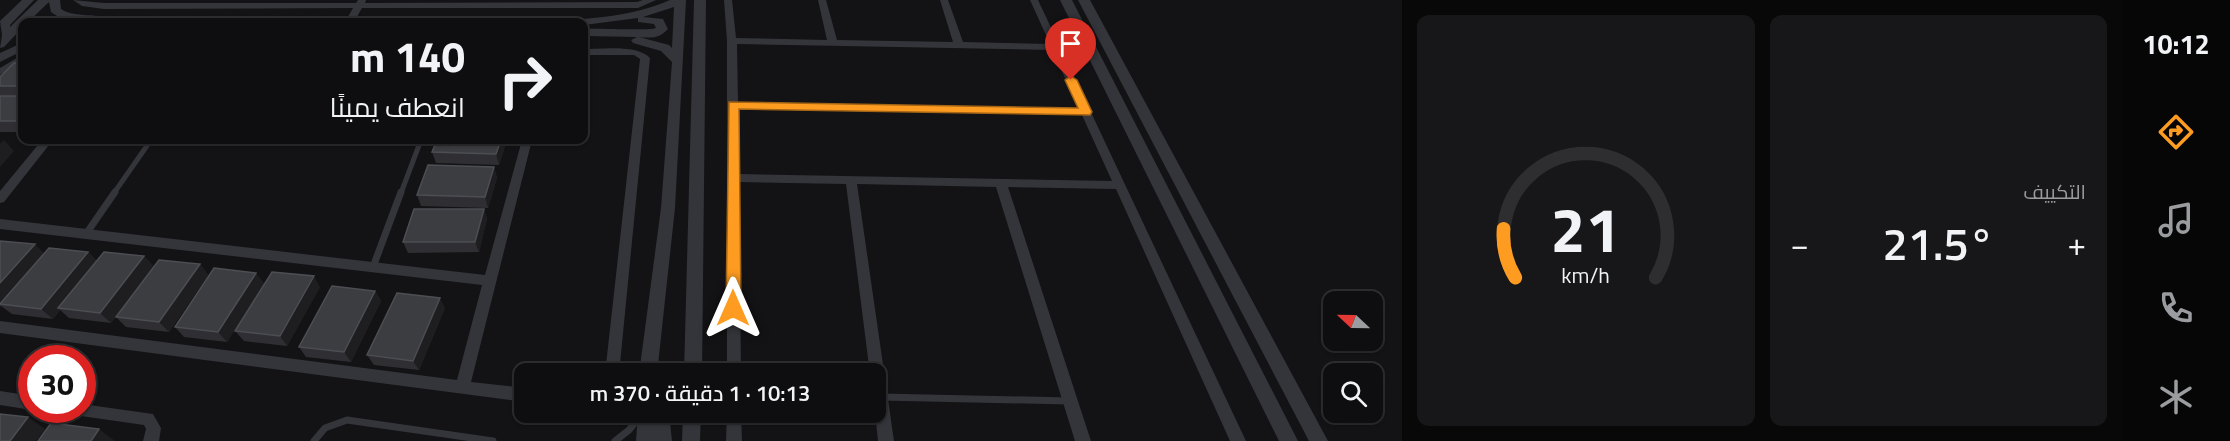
<!DOCTYPE html>
<html lang="ar">
<head>
<meta charset="utf-8">
<style>
	:root { --surface:#0e0e10; --page:#171719; --text:#f1f3f6; --muted:#9b9c9f; --line:#2e2e30; --accent:#fe9c21 }
	body { margin:0; font-family:"Titillium Web",Cairo,sans-serif; background:var(--page); color:var(--text); direction:rtl; height:100vh; display:flex; flex-direction:column; font-size:22px; white-space:nowrap }
	* { box-sizing:border-box; margin:0 }
	p { font-size:20px; color:var(--muted) }
	.icon { flex:none; width:33px; height:33px; fill:none; stroke:currentColor; stroke-width:2; stroke-linecap:round; stroke-linejoin:round }
	.map { position:relative; flex:1; overflow:hidden; direction:ltr }
	.details { display:flex; flex-direction:column; gap:15px; padding:15px; background:#080809; width:720px }
	.details>* { flex:none }
	.top-card { position:absolute; left:18px; top:18px; width:570px; height:126px; border-radius:12px; box-shadow:0 2px 4px #0004,0 0 0 2px var(--line); direction:rtl; background:#0e0e10; color:var(--text); overflow:hidden }
	.needle { width:39px; rotate:292deg }
	.controls { position:absolute; left:1323px; top:291px; display:grid; gap:12px }
	.controls a { display:grid; place-items:center; width:60px; height:60px; border-radius:12px; background:var(--surface); box-shadow:0 2px 4px #0004,0 0 0 2px var(--line); font-size:30px }
	.speed { position:absolute; left:18px; top:345px; display:flex; gap:12px; font-size:30px; font-weight:700; text-align:center }
	.speed>* { display:grid; place-content:center; width:78px; height:78px; border-radius:50%; background:var(--surface); box-shadow:0 2px 4px #0004,0 0 0 2px var(--line); line-height:1 }
	.speed .limit { border:9px solid #d22; background:#fff; color:#111 }
	.pin { position:absolute; display:grid; place-items:center; width:51px; height:51px; color:#fff; margin:-62px -26px; border-radius:50% 50% 50% 0; rotate:-45deg; box-shadow:0 0 6px #0007 }
	.pin .icon { rotate:45deg }
	.me { position:absolute; width:66px; margin:-33px; rotate:0deg; stroke-linejoin:round; filter:drop-shadow(0 0 4px #0008) }
	.turn { display:flex; align-items:center; gap:21px; height:126px; padding:0 24px; font-size:27px }
	.turn .icon { width:78px; height:78px; stroke-width:2.5 }
	.turn b { display:block; font-size:42px; line-height:51px }
	.big { font-size:45px; font-weight:600; line-height:1.1 }
	.details .widget { flex:1; display:flex; flex-direction:column; justify-content:center; gap:9px; min-width:0; padding:0 21px; border-radius:12px; background:var(--page) }
	.details .dial { align-items:center; gap:0 }
	.dial svg { height:156px; overflow:visible; fill:none; stroke:var(--line); stroke-width:7; stroke-linecap:round; text-anchor:middle }
	.dial text { fill:var(--text); stroke:none }
	.heat { display:flex; justify-content:space-between; align-items:center; font-size:33px; direction:ltr }
	.details .tiles { flex:1; display:grid; gap:15px; grid-template-columns:repeat(2,1fr) }
	.trip { position:absolute; left:514px; top:363px; width:372px; height:60px; border-radius:12px; background:var(--surface); box-shadow:0 2px 4px #0004,0 0 0 2px var(--line); font-weight:600; line-height:60px; text-align:center; direction:rtl }
	main { display:flex; flex:1; min-height:0 }
	.tab-bar { display:flex; flex-direction:column; width:108px; justify-content:space-around; align-items:center; background:#060606; color:var(--muted) }
	.tab-bar .icon { width:42px; height:42px }
	.tab-bar .on { color:var(--accent) }
	.tab-bar b { font-size:27px; color:var(--text) }
	.map>svg:first-child { display:block }
	.lines { fill:none; stroke-linecap:round; stroke-linejoin:round }
	.service-far1 { stroke:#33353a; stroke-width:5 }
	.service { stroke:#33353a; stroke-width:7 }
	.minor { fill:#33353a; fill-rule:evenodd }
	.tertiary { fill:#33353a; fill-rule:evenodd }
	.wall { fill:#2f2f33 }
	.shaded-wall { fill:#1e1e21 }
	.building { fill:#3b3d41; stroke:#4c4e53; stroke-width:1.5 }
	.route { fill:#fe9c21; stroke:#a56515; stroke-width:1.5 }
</style>
</head>
<body>
<main>
<nav class="tab-bar">
<b>10:12</b>
<svg class="icon on" aria-label="directions" viewBox="0 0 24 24"><path d="M12 3l9 9-9 9-9-9zM9 14v-3h6M13 9l2 2-2 2"/></svg>
<svg class="icon" aria-label="music" viewBox="0 0 24 24"><path d="M9 18V5l10-2v13"/><circle cx="6" cy="18" r="3"/><circle cx="16" cy="16" r="3"/></svg>
<svg class="icon" aria-label="phone" viewBox="0 0 24 24"><path d="M5 4h4l2 5-3 2q2 4 5 5l2-3 5 2v4C11 20 4 13 5 4z"/></svg>
<svg class="icon" aria-label="climate" viewBox="0 0 24 24"><path d="M12 3v18M4 7l16 10M4 17L20 7"/></svg>
</nav>
<section class="details">
<div class="tiles">
<div class="widget"><p>التكييف</p>
<div class="heat"><a>−</a><b class="big">21.5°</b><a>+</a></div>
</div>
<div class="widget dial"><svg viewBox="0 0 100 80">
<path d="M14 69A42 42 0 1 1 86 69"/>
<path d="M14 69A42 42 0 0 1 8 44" stroke="#fe9c21"/>
<text x="50" y="56" font-size="32" font-weight="700">21</text>
<text x="50" y="72" font-size="11">km/h</text>
</svg></div>
</div>
</section>
<div class="map">
<svg width="1402" height="441" viewBox="0 0 1402 441">
	<rect width="100%" height="100%" fill="#131315"/>
	<g class="lines">
		<path class="service-far1" d="M114,193l37,-53
			M401,193l20,-53"/>
		<path class="service" d="M86,234l29,-42
			M373,267l28,-75
			M881,397l188,4
			M314,441l11,-13 22,-8 146,21
			M615,441l14,-11 12,-15"/>
		<path class="minor" d="M73,0l31,3h252l2,-3h8l-1,3 272,-1 6,-2h13l-18,8h-276l-8,14h-9l8,-14 -249,1 -22,-3z
			M724,0h8l4,38 91,2 -9,-40h8l11,40 116,2 -13,-42h8l15,42 87,2 -20,-44h8l208,441h-16l-114,-252 -108,-2 83,254h-16l-79,-254 -139,-3 37,257h-16l-3,-29 1,-38h-6l-24,-190 -107,-2 2,192h-14v-333zM737,44l315,6 27,58 -341,-6zM738,109l344,6 30,66 -373,-7z
			M584,49c18,0 54,-5 66,9l-31,316h-14l35,-315 -6,-4h-50z
			M22,55v7l-22,13v-7z
			M42,140h11l-49,62 -4,1v-12z
			M522,140h10l-61,242 54,6v14l-525,-69v-12l457,59 25,-95 -482,-56v-10l485,56z
			M0,391l32,5v14l-32,-5z
			M82,404l71,10 8,14 -2,13h-16l3,-12 -2,-4 -70,-10 -2,-5h10z
			M727,412h14l1,29h-16z"/>
		<path class="tertiary" d="M22,0h12l-24,25v2l28,-27h22l1,9c15,10 38,2 52,13 -21,2 -45,3 -62,-10l-2,-10 -21,20h-6v6l-18,19 -4,1 2,-13 -2,-14z
			M670,0h16l-11,208 -18,166h-18l22,-166 11,-146 -11,-11 -28,-8 -2,-3 6,-3 -53,-1v-7c13,-1 66,2 72,-1l-2,-4 -16,-2v-4l-54,7v-3h-175l6,-3c71,0 191,11 255,-19zM674,7l-2,41 -3,-3 -30,-8c12,1 20,2 29,-8l-5,-10 -20,-2z
			M694,0h12l-4,374h-18z
			M1060,0h12l226,441h-19z
			M1078,0h12l238,441h-19z
			M22,43v8l-22,11v-9z
			M638,412h31l3,29h-36z
			M683,412h18l-1,29h-18z"/>
	</g>
	<path class="wall" d="M22,63v69h-22v-36h1l-1,-1v-18z
		M507,140l-8,25 -63,-2 -4,-11z
		M494,167l3,11 -9,30 -67,-2 -4,-11z
		M484,209l3,10 -8,33 -71,1 -5,-11z
		M0,241l44,12 44,-1 9,9 57,5 -43,57 -42,-5 -9,-8 -7,9 -41,-5 -11,-8 -1,1z
		M200,264l8,11 -39,57 -43,-5 -10,-10z
		M264,283l-37,59 -43,-5 -9,-10z
		M320,287l-33,59 -43,-5 -9,-10z
		M375,291l6,10 -30,61 -45,-5 -7,-10z
		M445,308l-26,62 -45,-5 -7,-10z"/>
	<path class="shaded-wall" d="M4,140l10,11 -14,16v-23z
		M501,140h6l-8,25 -3,-11z
		M494,167l3,11 -9,30 -3,-11z
		M484,209l3,10 -8,33 -4,-10z
		M35,244l11,11 -46,49v-21z
		M88,252l11,11 -41,45 2,2 -7,9 -12,-10z
		M144,256l10,10 -43,57 -11,-10z
		M200,264l8,11 -39,57 -10,-10z
		M256,273l8,10 -37,59 -9,-10z
		M314,276l6,11 -33,59 -7,-10z
		M375,291l6,10 -30,61 -7,-10z
		M440,298l5,10 -26,62 -6,-9z
		M28,417l17,12 -9,12h-26z
		M99,429l16,12h-24z"/>
	<path class="building" d="M14,63h8v23h-22v-9z
		M0,96h22v23l-1,2h-21z
		M437,140h64l-5,14 -64,-2z
		M428,165l66,2 -9,30 -68,-2z
		M414,209h70l-9,33h-72z
		M0,241l35,3 -35,39z
		M49,248l39,4 -47,57 -41,-5z
		M104,252l40,4 -44,57 -42,-5z
		M159,260l41,4 -41,58 -43,-5z
		M214,268l42,5 -38,59 -43,-5z
		M272,272l42,4 -34,60 -45,-5z
		M332,286l43,5 -31,61 -45,-5z
		M397,293l43,5 -27,63 -46,-6z
		M0,414l28,3 -18,24h-10z
		M51,423l48,6 -8,12h-53z"/>
	<path class="route" d="M1071,76l6,4 15,32 -2,3 -351,-6 2,199 -2,5 -6,1 -5,-1 -2,-5 3,-206 349,6 -13,-28z"/>
</svg>
<div class="controls">
<a><svg class="needle" viewBox="-14 -14 28 28"><path d="M0-13l5 13h-10z" fill="#e53935"/><path d="M0 13l5-13h-10z" fill="#9b9c9f"/></svg></a>
<a><svg class="icon" aria-label="search" viewBox="0 0 24 24"><circle cx="10" cy="10" r="6"/><path d="M15 15l6 6"/></svg></a>
</div>
<div class="speed"><div class="limit">30</div></div>
<div class="pin" style="left:1071px;top:80px;background:#d93025"><svg class="icon" aria-label="arrive" viewBox="0 0 24 24"><path d="M6 21V4h12l-3 4 3 4H6"/></svg></div>
<svg class="me" style="left:733px;top:308px" viewBox="-20 -20 40 40"><path d="M0-17L14 15 0 8-14 15z" fill="#fe9c21" stroke="#fff" stroke-width="4"/></svg>
<div class="trip">10:13 · 1 دقيقة · 370 m</div>
<div class="top-card">
<div class="turn"><svg class="icon" aria-label="right" viewBox="0 0 24 24"><path d="M7 20v-9h11M14 6l5 5-5 5"/></svg><div><b>140 m</b>انعطف يمينًا</div></div>
</div>
</div>
</main>
</body>
</html>
